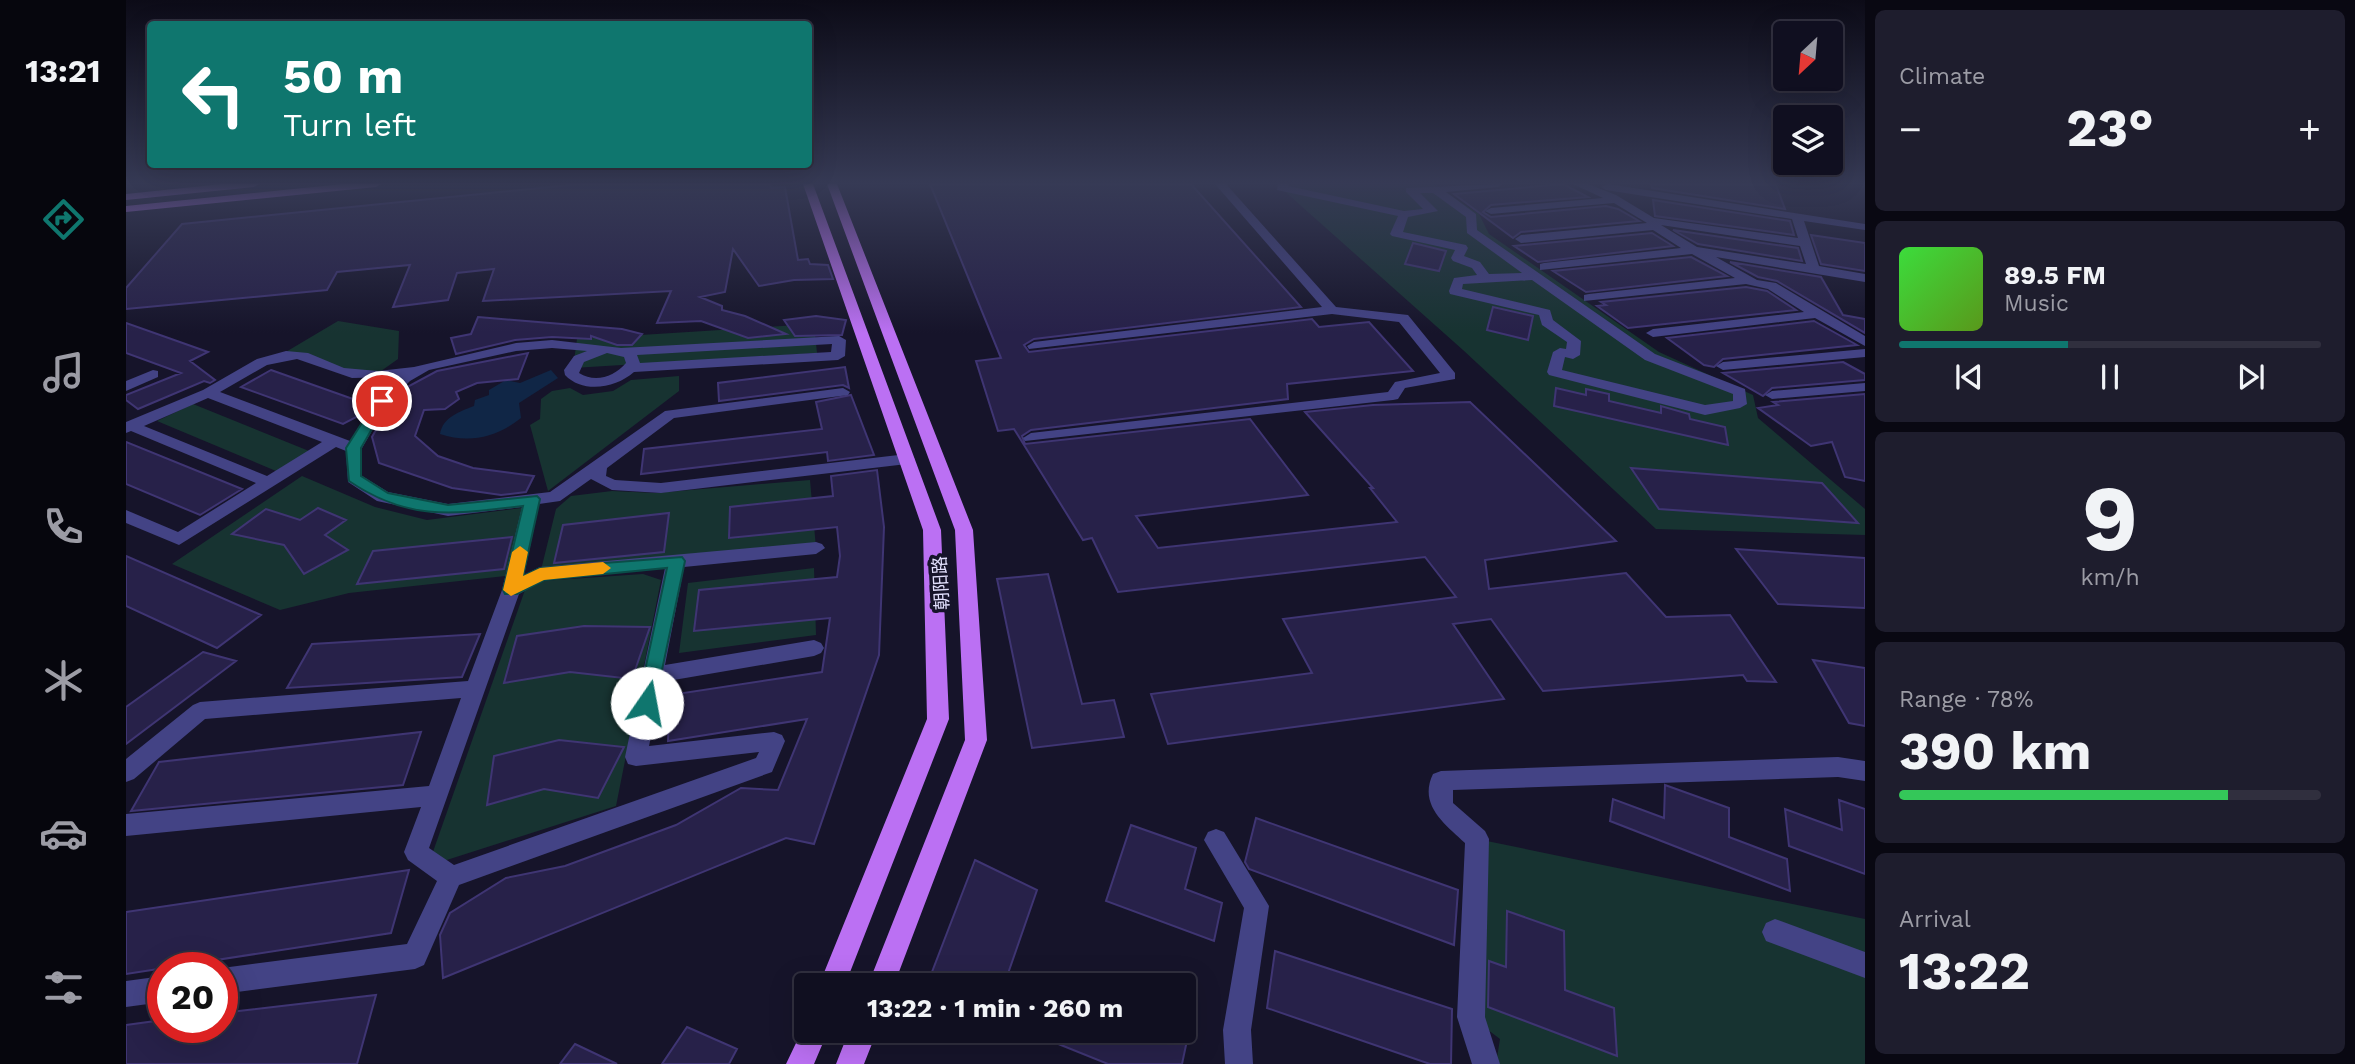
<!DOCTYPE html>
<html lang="en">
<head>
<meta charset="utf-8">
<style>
	:root { --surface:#100f20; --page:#1e1d2d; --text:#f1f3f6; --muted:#9c9ca5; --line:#302f3e; --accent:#0f766e }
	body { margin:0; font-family:"Work Sans","Noto Sans SC",sans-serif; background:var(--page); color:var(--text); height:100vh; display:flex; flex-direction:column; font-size:26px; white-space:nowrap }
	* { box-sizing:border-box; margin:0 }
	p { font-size:23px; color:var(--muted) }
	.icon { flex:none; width:38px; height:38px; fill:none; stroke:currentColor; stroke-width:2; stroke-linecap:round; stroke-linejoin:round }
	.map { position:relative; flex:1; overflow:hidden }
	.sheet { display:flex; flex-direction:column; gap:10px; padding:10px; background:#090812; width:490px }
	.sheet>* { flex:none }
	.hud { position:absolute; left:21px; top:21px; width:665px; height:147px; border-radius:7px; box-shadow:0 7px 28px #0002,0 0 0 2px var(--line); background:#0f766e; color:#fff; overflow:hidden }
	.needle { width:46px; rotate:206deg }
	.fabs { position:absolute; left:1647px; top:21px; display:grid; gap:14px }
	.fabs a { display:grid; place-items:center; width:70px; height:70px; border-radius:7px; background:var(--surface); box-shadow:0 7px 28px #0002,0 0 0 2px var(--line); font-size:35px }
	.speed { position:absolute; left:21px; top:952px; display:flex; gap:14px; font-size:35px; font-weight:700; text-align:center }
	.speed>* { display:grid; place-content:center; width:91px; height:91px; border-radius:50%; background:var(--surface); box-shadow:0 7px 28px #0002,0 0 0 2px var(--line); line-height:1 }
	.speed .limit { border:10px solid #d22; background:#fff; color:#111 }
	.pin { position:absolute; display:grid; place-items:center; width:60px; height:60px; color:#fff; margin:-30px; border:4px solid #fff; border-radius:50%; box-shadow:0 2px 7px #0007 }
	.me { position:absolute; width:77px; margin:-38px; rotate:12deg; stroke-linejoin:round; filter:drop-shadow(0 0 5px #0008) }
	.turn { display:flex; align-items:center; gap:24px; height:147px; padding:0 21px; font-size:32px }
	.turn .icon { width:91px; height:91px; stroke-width:2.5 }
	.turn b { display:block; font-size:49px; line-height:60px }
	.big { font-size:52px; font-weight:700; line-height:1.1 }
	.sheet .tile { flex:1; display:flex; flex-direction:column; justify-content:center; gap:10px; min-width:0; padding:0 24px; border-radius:10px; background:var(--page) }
	.sheet .dial { align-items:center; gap:0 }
	.dial b { font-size:91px; line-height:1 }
	.song { display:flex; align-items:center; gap:21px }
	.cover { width:84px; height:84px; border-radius:10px; background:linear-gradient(135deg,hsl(120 70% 55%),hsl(90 70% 35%)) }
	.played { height:7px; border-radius:4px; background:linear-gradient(90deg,var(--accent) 40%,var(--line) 40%) }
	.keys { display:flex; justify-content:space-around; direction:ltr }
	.heat { display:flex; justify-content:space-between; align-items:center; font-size:38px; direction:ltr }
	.charge { height:10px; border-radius:5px; background:linear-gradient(90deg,#34c759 78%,var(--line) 0) }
	.trip { position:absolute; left:668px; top:973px; width:402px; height:70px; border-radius:7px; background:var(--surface); box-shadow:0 7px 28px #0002,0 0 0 2px var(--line); font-weight:700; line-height:70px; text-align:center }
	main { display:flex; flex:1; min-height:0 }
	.tabs { display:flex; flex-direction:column; width:126px; justify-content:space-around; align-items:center; background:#06060d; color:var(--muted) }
	.tabs .icon { width:49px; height:49px }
	.tabs .selected { color:var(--accent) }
	.tabs b { font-size:32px; color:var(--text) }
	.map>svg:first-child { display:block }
	.green { fill:#173331 }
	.water { fill:#102646 }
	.building { fill:#272149; stroke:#3f3573; stroke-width:2 }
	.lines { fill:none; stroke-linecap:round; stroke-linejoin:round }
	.minor { fill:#434385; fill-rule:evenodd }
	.major { fill:#bb70f3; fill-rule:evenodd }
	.route { fill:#0f766e; stroke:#0a4d48; stroke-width:2 }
	.slow { fill:#f59e0b }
	.labels { text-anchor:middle; stroke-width:7; stroke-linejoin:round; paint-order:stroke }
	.street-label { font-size:18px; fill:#e1dffc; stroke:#16142a }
</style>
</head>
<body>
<main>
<nav class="tabs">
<b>13:21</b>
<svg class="icon selected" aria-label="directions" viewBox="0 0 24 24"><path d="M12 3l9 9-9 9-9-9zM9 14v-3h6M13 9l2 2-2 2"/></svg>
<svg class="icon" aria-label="music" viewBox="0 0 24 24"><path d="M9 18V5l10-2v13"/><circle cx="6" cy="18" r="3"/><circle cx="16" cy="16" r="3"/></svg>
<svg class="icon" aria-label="phone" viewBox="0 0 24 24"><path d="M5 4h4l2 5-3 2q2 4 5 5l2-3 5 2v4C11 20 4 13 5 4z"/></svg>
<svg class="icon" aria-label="climate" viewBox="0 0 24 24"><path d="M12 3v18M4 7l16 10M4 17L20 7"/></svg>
<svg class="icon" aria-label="car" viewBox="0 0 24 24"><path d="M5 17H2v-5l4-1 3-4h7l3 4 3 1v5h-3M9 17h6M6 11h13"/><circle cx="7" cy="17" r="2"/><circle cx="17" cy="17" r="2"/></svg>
<svg class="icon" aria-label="filters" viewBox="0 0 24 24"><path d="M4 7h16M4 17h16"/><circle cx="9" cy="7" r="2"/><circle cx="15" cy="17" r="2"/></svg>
</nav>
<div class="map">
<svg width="1739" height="1064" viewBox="0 0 1739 1064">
	<rect width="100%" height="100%" fill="#16142a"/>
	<path class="green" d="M1158,184h149l46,30 10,20 170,118 94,43 5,23 107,91v26l-209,-6 -193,-179 -182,-162z
		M212,321l61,10 -1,28 -24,17 -31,-3 -44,-18 -20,1z
		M688,324l3,29 -244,15 4,-29z
		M553,376v15l-131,100 -18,-66 10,-6 1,-20 11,-8 18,-3 13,7 30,-4 18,-11z
		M67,404l116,47 -33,20 -119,-50z
		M176,476l73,31 52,13 110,-14 -13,68 -175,19 -69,17 -108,-46z
		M684,480l6,68 -276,26 16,-65 15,-13 41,-5 43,2z
		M688,568l2,67 -137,18 9,-70z
		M517,574l18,6 -45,226 -188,60 98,-279 15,-6z
		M1351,839l388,80v145h-369l4,-25 -29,-22z"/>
	<path class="water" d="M425,370l7,8 -39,25 2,15c-24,19 -51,26 -81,16 3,-17 19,-22 34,-28l1,-6 14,-5v-5l17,-10 14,3z"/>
	<path class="building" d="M454,184h190l1,4 14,-1 13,73 10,-1 2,5 18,1 5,14 -39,1 -35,6 -26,-37 -8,43 -25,5 22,9v4l23,6 41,18 -38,4 -47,-17 -44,2 14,-32 -188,10 11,-32 -37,4 -9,27 -55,7 17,-42 -73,7 -10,18 -201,19v-21l56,-64z
		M804,184h261l110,123 -267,32 -10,6 5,7 283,-33 7,8 50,-5 44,49 -126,13 1,15 -257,31 -9,6 3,8 225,-25 58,76 -172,21 22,32 239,-26 -27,-34h3l-68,-76 68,-7 97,-3 146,139 -131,19 4,29 137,-16 40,44 64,-2 46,67 -29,-1 -4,-6 -200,16 -52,-72 -38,5 51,75 -336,45 -17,-50 161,-21 -29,-54 173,-22 -31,-40 -307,35 -26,-54 -9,2 -69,-111 -16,2 -22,-70 25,-3z
		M1437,184l25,13 -97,8 -8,7 8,5 115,-11 12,3 21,12 -118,11 -8,6 -59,-44z
		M1525,184l125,1 9,24 -133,-21z
		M1527,200l137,21 4,14 -139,-19z
		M1547,230l125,18 4,13 -104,-17z
		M1526,233l21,13 -135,16 -24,-16z
		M1685,235l54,8v28l-44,-7z
		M1287,243l33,8 -7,20 -34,-7z
		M1565,257l36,19 -141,16 -33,-21z
		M1604,262l91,15 22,38 22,4v14l-88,-52 -19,-4z
		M1620,287l21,4 29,19 -168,18 -31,-22 9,-1 -5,-3z
		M1367,307l40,9 -5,24 -41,-10z
		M690,316l30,4 -4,15 -47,1 -11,-16z
		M352,317l144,12 20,5 -10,11h-15l-26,-9v3l-39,-2 -37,3 -59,14 -5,-16 20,-4z
		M1688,321l43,24 -134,14 -9,8 -10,-2 -37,-27z
		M0,323l82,29 -18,9 25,19 -5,3 -6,-2 -66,28 -12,-9v-5l55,-22 -55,-20z
		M402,353l-10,26 -41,4 -21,9 3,7 -14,10 -21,1 -9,26 23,20 35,12 61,8 -8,16 -25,3 -49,-7 -73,-25 -7,-26 18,-32 19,-19 28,-15z
		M1717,362l22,12v6l-93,8 -9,8 -40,-23z
		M719,367l4,21 -6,-3 -124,16 -1,-18z
		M145,370l99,35 -6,8 -21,11 -102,-37z
		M1430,388l30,7v-6l23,5v7l52,12v-7l28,8 1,5 35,8 3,18 -174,-39z
		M1739,394v87l-20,-4 -13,-35 -21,4 -53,-38 20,-3 -5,-3z
		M725,395l23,60 -46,6 -1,-9 -186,22 3,-25 178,-20 -6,-27z
		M0,442l116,47 -42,26 -74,-31z
		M1505,468l191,15 36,40 -199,-14z
		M751,470l7,57 -5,128 -65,189 -28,-6 -343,140 -3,-43 10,-22 56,-35 59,-12 111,-41 65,-37 37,2 29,-71 -139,22 2,-46 152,-23 8,-54 -136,13 5,-41 138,-13 3,-21 -3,-29 -108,11 1,-31 103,-11 -2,-20z
		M192,508l28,12 -21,15 23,15 -44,24 -20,-29 -52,-11 34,-25 34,11z
		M543,513l-5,39 -110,11 9,-38z
		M386,537l-8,32 -147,15 16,-33z
		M1610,549l129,9v50l-87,-4z
		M0,556l135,59 -44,33 -91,-42z
		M922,574l34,130 32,-4 10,37 -92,11 -35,-169z
		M458,626l66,1 -18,52 -62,-7 -66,11 13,-47z
		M354,634l-18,43 -175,11 25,-44z
		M77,652l33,9 -110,83v-37z
		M1687,660l52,8v58l-16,-3z
		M295,732l-18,53 -272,26 28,-49z
		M433,740l65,7 -26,51 -54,-9 -57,16 7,-49z
		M1539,785l64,23v29l58,22 3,32 -180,-70 3,-22 51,19z
		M1713,800l26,9v65l-76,-28 -4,-37 57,21z
		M1130,818l202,72 -4,55 -205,-76 -4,-7z
		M1005,825l65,23 -11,41 37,14 -8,38 -108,-40z
		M849,860l62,30 -33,95h-77z
		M283,870l-18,63 -265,41v-62z
		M1381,911l57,20 1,59 49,18 3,48 -129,-49 1,-46 17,6z
		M1149,951l177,58 -1,55h-21l-163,-56z
		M250,995l-19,69h-231v-39l37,-5v7h59v-14z
		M561,1027l50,22 -8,15h-67z
		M900,1031h163l-7,33h-74z
		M449,1044l42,20h-57z"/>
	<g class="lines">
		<path class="minor" d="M1089,184h11l110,123 72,8 47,58v6l-50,9 -7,11 -5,1 -368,41 -2,-3 8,-5 357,-41 7,-10 45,-9 -41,-51 -67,-8 -303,35 -2,-3 7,-4 288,-35z
			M1152,184h11l-1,2 116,25 19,-2 -17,-17v-4l97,-4 -5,3 -52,5 30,22 1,16 178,124 90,35 2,15 -7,4 -35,7 -156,-40 -2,-3 6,-20 7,-4 6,1 1,-7 -25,-17 -3,-10 -89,-21 -1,-3 5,-13 23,-3 -5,-7 -19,-7 -2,-3 4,-8 -63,-14 -2,-2 8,-18 -121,-26zM1294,193h13l33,24 1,16 55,40 -33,1 -9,-12 -16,-6 4,-8 -2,-3 -63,-13 5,-15 30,-6zM1406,280l113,80 88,34v7l-28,4 -143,-35 3,-13 8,2 7,-4 1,-14 -28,-21 -3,-10 -88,-21 1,-5z
			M1447,184h15l28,11 38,23 144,20 -6,-19 -186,-29 -5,-3 7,-3 257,40v6l-61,-9 15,45 46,8v8l-149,-25 41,23 19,3 89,53v10l-50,-28 -162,19 -7,-4 7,-4 151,-17 -36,-23 -22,-5 -162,17v-6l5,-1 146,-16 -43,-24 -152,16v-6l4,-1 137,-15 -28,-18 -132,13 -6,-4 6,-4 126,-12 -33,-20 -123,11 -6,-3 6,-3 112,-10zM1535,225l139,21 6,18 -109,-17z
			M713,336l7,4 -1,16 -7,4 -204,12c-18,16 -51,22 -69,3l-1,-5 10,-14 13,-5 -35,-3 -36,3 -87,19 -19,11 -22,22 -26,45v28l26,16 60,12 102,-12 115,-81 178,-23 7,4 -2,3 -174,23 -67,50 -1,8 9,4 46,3 246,-29 8,5 -8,5 -246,29 -49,-3 -21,-11 -31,22 -21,3 -15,71 16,-8 276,-25 6,2 3,4 -9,6 -132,13 -19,98 149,-25 7,3 3,5 -3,5 -7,3 -152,26 -13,64 125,-14 8,3 3,6 -13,31 -313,113 -35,80 -9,4 -193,25v-26l185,-24 30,-63 -29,-21 -4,-8 17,-45 -295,29v-22l303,-28 32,-88 -256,21 -71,60 -8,3v-23l67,-54 7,-3 268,-21 34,-91 20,-83 -74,9 -71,-15 -29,-19 -2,-31 -10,-4 -157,98 -53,-22v-13l52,22 78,-49 -125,-52 -5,2v-11l77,-32 54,-31 29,-8 22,2 36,15 34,3 36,-4 102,-24 36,-3 69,8zM706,344l-1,8 -191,11 -3,-8zM481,353l17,4 2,6c-12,14 -31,20 -47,10l5,-11zM171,359l55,19 45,-1 -20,21 -27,43 -130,-49 47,-27zM82,398l114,44 -55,34 -123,-50zM539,568l-40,189 3,7 8,2 123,-14 -3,6 -302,107 -25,-17 90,-254 25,-14z
			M1739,349v8l-142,13 -7,-4 7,-4z
			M27,370l5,1v6l-32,14v-10z
			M1739,383v8l-93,8 -7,-4 7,-4z
			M1712,757l27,4v20l-27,-4 -385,13v13l32,28 4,8 -4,178 15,47h-28l-15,-47 8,-174c-20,-19 -47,-38 -32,-69l8,-3z
			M1090,829l8,3 45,74 -18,124 2,34h-28l-2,-34 21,-122 -40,-68 4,-8z
			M1649,919l90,33v26l-99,-37 -4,-9 4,-9z
			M37,976v26l-37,5v-26z"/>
		<path class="major" d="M96,184h37l-5,3 -128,13v-6z
			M217,184h38l-5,3 -250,25v-6z
			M677,184h10l128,346 8,189 -104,266h-26l108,-266 -4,-189z
			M701,184h10l136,346 14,210 -93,245h-26l97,-245 -10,-210z
			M681,1020v11h21l-14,33h-28z
			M723,1031h28l-13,33h-28z"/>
	</g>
	<linearGradient id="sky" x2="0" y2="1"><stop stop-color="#0c0b17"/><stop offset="0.55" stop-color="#363a55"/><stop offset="1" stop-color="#363a55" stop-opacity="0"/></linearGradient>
	<rect width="1739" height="333" fill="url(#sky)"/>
	<path class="route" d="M251,399l11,2 -27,47v28l27,17 60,12 89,-9 3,3 -17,77 17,-8 142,-11 3,4 -31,147h-14l-2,-5 29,-135 -123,12 -27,14h-12l-2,-4 20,-84c-69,8 -114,16 -174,-25l-3,-33z"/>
	<path class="slow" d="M394,546l8,6 -5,24 17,-8 63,-6 8,6 -8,6 -59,6 -33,16 -8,-6 9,-38z"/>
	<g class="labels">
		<g class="street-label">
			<text transform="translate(815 583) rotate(-93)" y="6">朝阳路</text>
		</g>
	</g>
</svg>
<div class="fabs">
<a><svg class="needle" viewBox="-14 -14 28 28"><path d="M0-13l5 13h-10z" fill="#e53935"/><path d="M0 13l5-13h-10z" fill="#9c9ca5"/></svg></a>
<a><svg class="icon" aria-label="layers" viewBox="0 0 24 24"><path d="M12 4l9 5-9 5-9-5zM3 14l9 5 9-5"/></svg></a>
</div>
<div class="speed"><div class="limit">20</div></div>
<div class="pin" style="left:256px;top:401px;background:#d93025"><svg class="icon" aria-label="arrive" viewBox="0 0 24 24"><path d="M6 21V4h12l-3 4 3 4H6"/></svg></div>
<svg class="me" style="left:521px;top:703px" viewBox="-20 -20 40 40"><circle r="19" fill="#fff"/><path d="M0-13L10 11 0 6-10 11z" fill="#0f766e"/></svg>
<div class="trip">13:22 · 1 min · 260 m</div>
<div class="hud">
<div class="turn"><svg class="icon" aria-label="left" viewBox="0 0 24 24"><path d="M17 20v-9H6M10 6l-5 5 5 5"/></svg><div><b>50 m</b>Turn left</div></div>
</div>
</div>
<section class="sheet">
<div class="tile"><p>Climate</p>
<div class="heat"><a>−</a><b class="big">23°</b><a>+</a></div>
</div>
<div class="tile">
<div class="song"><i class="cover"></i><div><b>89.5 FM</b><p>Music</p></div></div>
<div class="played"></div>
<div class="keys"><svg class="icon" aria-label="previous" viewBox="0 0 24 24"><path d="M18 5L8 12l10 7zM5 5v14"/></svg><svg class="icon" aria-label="pause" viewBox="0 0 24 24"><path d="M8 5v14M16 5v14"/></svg><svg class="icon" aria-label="next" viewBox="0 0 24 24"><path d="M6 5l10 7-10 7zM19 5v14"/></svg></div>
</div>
<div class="tile dial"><b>9</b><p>km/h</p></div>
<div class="tile"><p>Range · 78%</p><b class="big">390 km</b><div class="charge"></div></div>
<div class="tile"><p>Arrival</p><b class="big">13:22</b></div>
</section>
</main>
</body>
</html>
